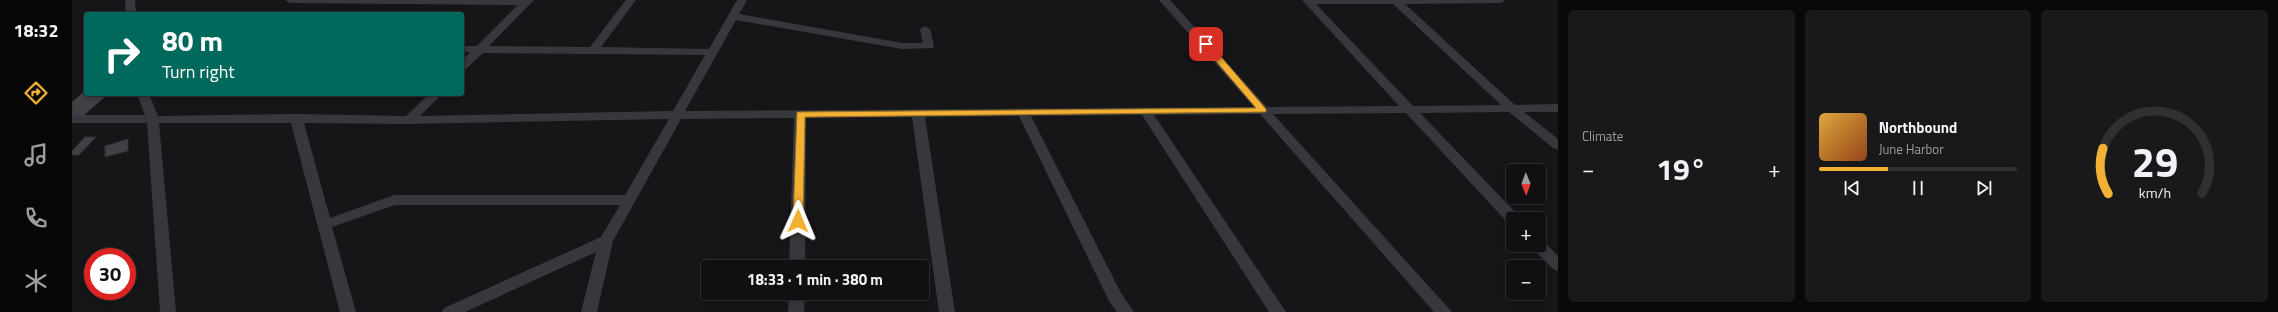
<!DOCTYPE html>
<html lang="en">
<head>
<meta charset="utf-8">
<style>
	:root { --surface:#101012; --page:#19191b; --text:#f1f3f6; --muted:#9c9d9f; --line:#303032; --accent:#f2b134 }
	body { margin:0; font-family:"Titillium Web",sans-serif; background:var(--page); color:var(--text); height:100vh; display:flex; flex-direction:column; font-size:15px; white-space:nowrap }
	* { box-sizing:border-box; margin:0 }
	p { font-size:13px; color:var(--muted) }
	.icon { flex:none; width:22px; height:22px; fill:none; stroke:currentColor; stroke-width:2; stroke-linecap:round; stroke-linejoin:round }
	.map { position:relative; flex:1; overflow:hidden }
	.panel { display:flex; flex-direction:column; gap:10px; padding:10px; background:#09090a; width:720px }
	.panel>* { flex:none }
	.hud { position:absolute; left:12px; top:12px; width:380px; height:84px; border-radius:4px; box-shadow:0 2px 6px #0003,0 0 0 1px var(--line); background:#00695c; color:#fff; overflow:hidden }
	.needle { width:26px; rotate:179deg }
	.buttons { position:absolute; left:1434px; top:164px; display:grid; gap:8px }
	.buttons a { display:grid; place-items:center; width:40px; height:40px; border-radius:4px; background:var(--surface); box-shadow:0 2px 6px #0003,0 0 0 1px var(--line); font-size:20px }
	.speed { position:absolute; left:12px; top:248px; display:flex; gap:8px; font-size:20px; font-weight:700; text-align:center }
	.speed>* { display:grid; place-content:center; width:52px; height:52px; border-radius:50%; background:var(--surface); box-shadow:0 2px 6px #0003,0 0 0 1px var(--line); line-height:1 }
	.speed .limit { border:6px solid #d22; background:#fff; color:#111 }
	.pin { position:absolute; display:grid; place-items:center; width:34px; height:34px; color:#fff; margin:-17px; border-radius:8px; box-shadow:0 2px 6px #0006 }
	.me { position:absolute; width:44px; margin:-22px; rotate:1deg; stroke-linejoin:round; filter:drop-shadow(0 0 3px #0008) }
	.turn { display:flex; align-items:center; gap:14px; height:84px; padding:0 12px; font-size:18px }
	.turn .icon { width:52px; height:52px; stroke-width:2.5 }
	.turn b { display:block; font-size:28px; line-height:34px }
	.big { font-size:30px; font-weight:700; line-height:1.1 }
	.panel .widget { flex:1; display:flex; flex-direction:column; justify-content:center; gap:6px; min-width:0; padding:0 14px; border-radius:6px; background:var(--page) }
	.panel .dial { align-items:center; gap:0 }
	.dial svg { height:104px; overflow:visible; fill:none; stroke:var(--line); stroke-width:7; stroke-linecap:round; text-anchor:middle }
	.dial text { fill:var(--text); stroke:none }
	.song { display:flex; align-items:center; gap:12px }
	.cover { width:48px; height:48px; border-radius:6px; background:linear-gradient(135deg,hsl(40 70% 55%),hsl(20 70% 35%)) }
	.played { height:4px; border-radius:2px; background:linear-gradient(90deg,var(--accent) 35%,var(--line) 35%) }
	.keys { display:flex; justify-content:space-around; direction:ltr }
	.heat { display:flex; justify-content:space-between; align-items:center; font-size:22px; direction:ltr }
	.panel .tiles { flex:1; display:grid; gap:10px; grid-template-columns:repeat(3,1fr) }
	.trip { position:absolute; left:629px; top:260px; width:228px; height:40px; border-radius:4px; background:var(--surface); box-shadow:0 2px 6px #0003,0 0 0 1px var(--line); font-weight:700; line-height:40px; text-align:center }
	main { display:flex; flex:1; min-height:0 }
	.dock { display:flex; flex-direction:column; width:72px; justify-content:space-around; align-items:center; background:#060607; color:var(--muted) }
	.dock .icon { width:28px; height:28px }
	.dock .active { color:var(--accent) }
	.dock b { font-size:18px; color:var(--text) }
	.map>svg:first-child { display:block }
	.building { fill:#404145; stroke:#303034 }
	.lines { fill:none; stroke-linecap:round; stroke-linejoin:round }
	.street { fill:#37383d; fill-rule:evenodd }
	.route { fill:#f2b134; stroke:#9d7322 }
</style>
</head>
<body>
<main>
<nav class="dock">
<b>18:32</b>
<svg class="icon active" aria-label="directions" viewBox="0 0 24 24"><path d="M12 3l9 9-9 9-9-9zM9 14v-3h6M13 9l2 2-2 2"/></svg>
<svg class="icon" aria-label="music" viewBox="0 0 24 24"><path d="M9 18V5l10-2v13"/><circle cx="6" cy="18" r="3"/><circle cx="16" cy="16" r="3"/></svg>
<svg class="icon" aria-label="phone" viewBox="0 0 24 24"><path d="M5 4h4l2 5-3 2q2 4 5 5l2-3 5 2v4C11 20 4 13 5 4z"/></svg>
<svg class="icon" aria-label="climate" viewBox="0 0 24 24"><path d="M12 3v18M4 7l16 10M4 17L20 7"/></svg>
</nav>
<div class="map">
<svg width="1486" height="312" viewBox="0 0 1486 312">
	<rect width="100%" height="100%" fill="#161618"/>
	<path class="building" d="M14,90v4h22l-25,22h-11v-14z
		M13,137h11l-17,18h-7v-4z
		M56,139v12l-23,6v-11z"/>
	<g class="lines">
		<path class="street" d="M53,0h10l1,14h-10z
			M213,0h249l-45,46 101,1 36,-47h10l-35,47 108,2 28,-49h10l-8,14 163,29h21l-3,-14 5,-3 5,3 4,17 -1,2 -31,1 -166,-29 -51,91 569,-4 -95,-107h11l97,107 132,-1 -97,-106h204l-5,3 -96,1 110,101 43,-1v8h-34l34,27v10l-5,-1 -44,-36 -89,1 98,102 2,4h-7v5l-5,-1 -102,-110 -133,1 179,198h-18l-174,-198 -106,1 132,197h-17l-127,-197 -111,1 90,177 13,19h-17l-8,-11 -90,-185 -94,1 30,195h-16l-27,-195 -106,1 -1,149h-16l5,-149 -113,1 -68,122 -16,71h-16l15,-60 -131,60h-23l2,-4 157,-71 19,-32h-225l-63,22 24,85h-16l-49,-189h-132l17,189h-16l-13,-189h-75v-8h73l-8,-21h12l9,22 138,-2 110,2 23,-22h13l-22,22 253,-5 32,-56 -222,-2 -17,16 -4,1v-9l8,-9h-8v-6h15l41,-41 -228,-2zM1244,4h77l108,101 -88,1zM597,119l-44,76h-231l-64,23 -26,-95 105,1z
			M1467,240l4,1 15,15v15l-5,-2 -20,-20 -2,-4h8z
			M717,293h16l-1,19h-16z"/>
	</g>
	<path class="route" d="M1131,43h6l57,66v3l-461,5 -2,104 -5,4 -5,-4 4,-109 459,-4 -53,-62z"/>
</svg>
<div class="buttons">
<a><svg class="needle" viewBox="-14 -14 28 28"><path d="M0-13l5 13h-10z" fill="#e53935"/><path d="M0 13l5-13h-10z" fill="#9c9d9f"/></svg></a>
<a>+</a>
<a>−</a>
</div>
<div class="speed"><div class="limit">30</div></div>
<div class="pin" style="left:1134px;top:44px;background:#d93025"><svg class="icon" aria-label="arrive" viewBox="0 0 24 24"><path d="M6 21V4h12l-3 4 3 4H6"/></svg></div>
<svg class="me" style="left:726px;top:221px" viewBox="-20 -20 40 40"><path d="M0-17L14 15 0 8-14 15z" fill="#f2b134" stroke="#fff" stroke-width="4"/></svg>
<div class="trip">18:33 · 1 min · 380 m</div>
<div class="hud">
<div class="turn"><svg class="icon" aria-label="right" viewBox="0 0 24 24"><path d="M7 20v-9h11M14 6l5 5-5 5"/></svg><div><b>80 m</b>Turn right</div></div>
</div>
</div>
<section class="panel">
<div class="tiles">
<div class="widget"><p>Climate</p>
<div class="heat"><a>−</a><b class="big">19°</b><a>+</a></div>
</div>
<div class="widget">
<div class="song"><i class="cover"></i><div><b>Northbound</b><p>June Harbor</p></div></div>
<div class="played"></div>
<div class="keys"><svg class="icon" aria-label="previous" viewBox="0 0 24 24"><path d="M18 5L8 12l10 7zM5 5v14"/></svg><svg class="icon" aria-label="pause" viewBox="0 0 24 24"><path d="M8 5v14M16 5v14"/></svg><svg class="icon" aria-label="next" viewBox="0 0 24 24"><path d="M6 5l10 7-10 7zM19 5v14"/></svg></div>
</div>
<div class="widget dial"><svg viewBox="0 0 100 80">
<path d="M14 69A42 42 0 1 1 86 69"/>
<path d="M14 69A42 42 0 0 1 10 34" stroke="#f2b134"/>
<text x="50" y="56" font-size="32" font-weight="700">29</text>
<text x="50" y="72" font-size="11">km/h</text>
</svg></div>
</div>
</section>
</main>
</body>
</html>
